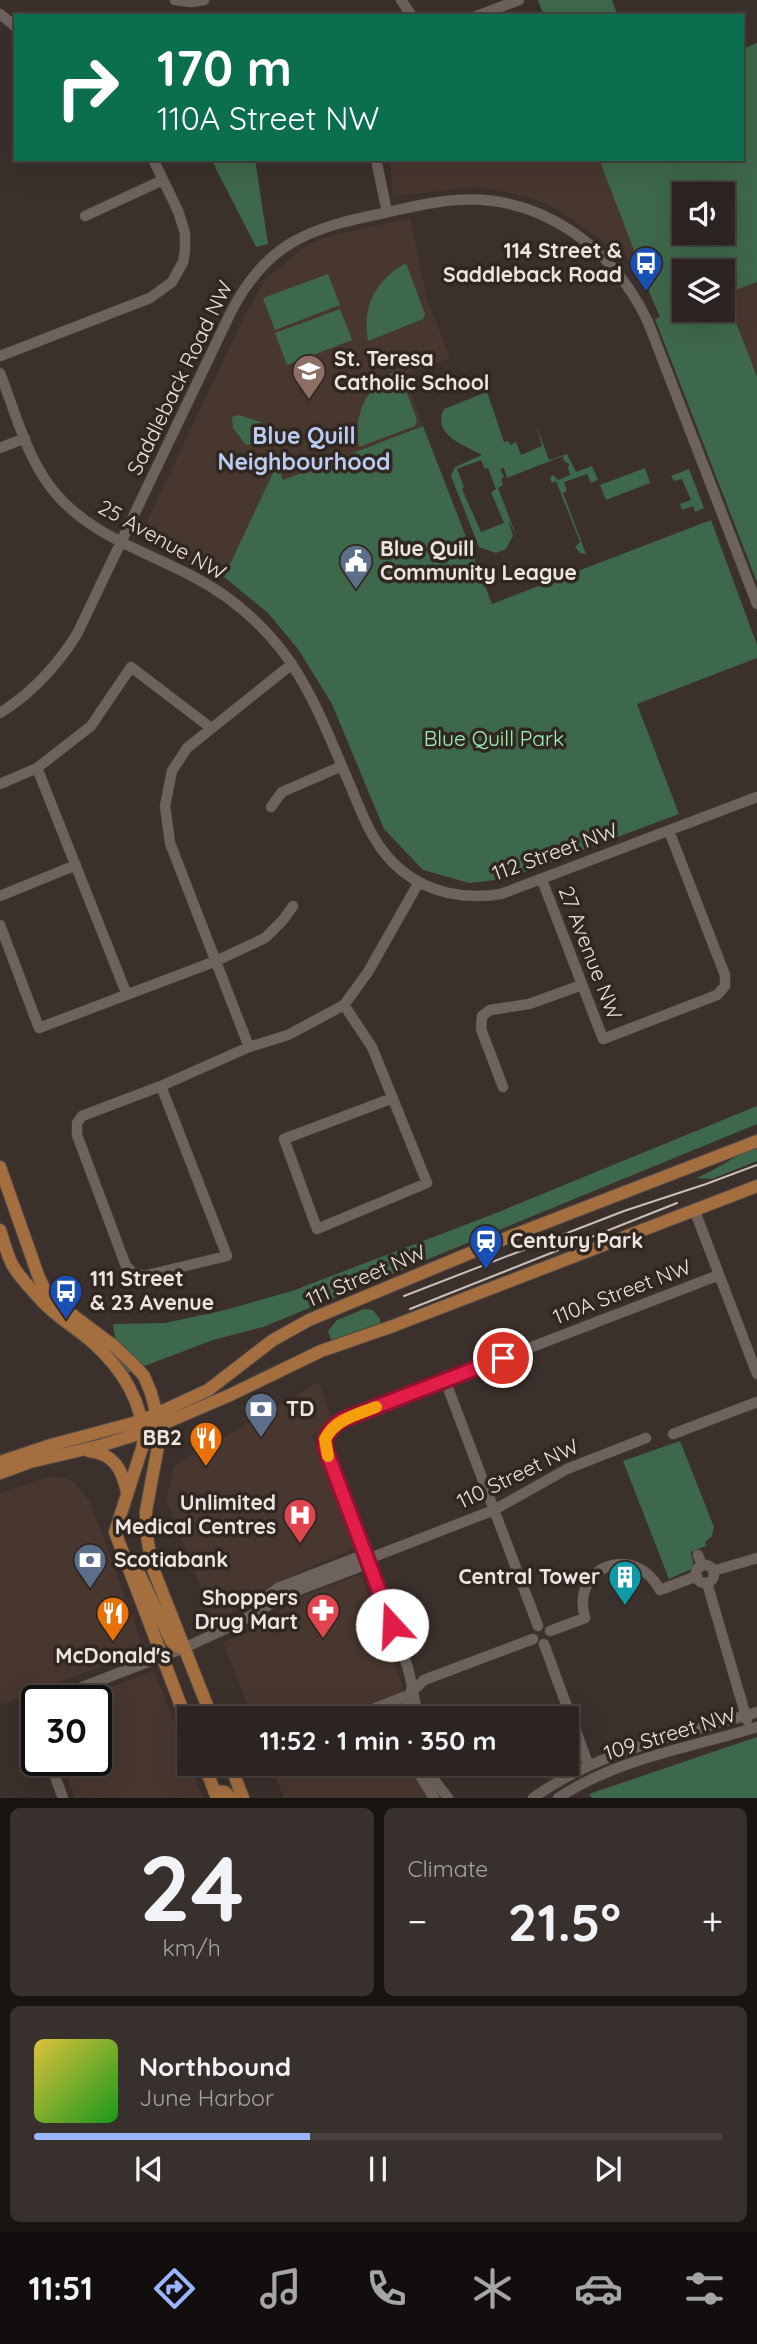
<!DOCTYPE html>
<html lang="en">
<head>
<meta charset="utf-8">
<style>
	:root { --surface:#2c2420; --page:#38302d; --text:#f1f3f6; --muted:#a6a4a5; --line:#48413e; --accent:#99b5fd }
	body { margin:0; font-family:Quicksand,sans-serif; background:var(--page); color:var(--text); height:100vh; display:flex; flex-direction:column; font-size:26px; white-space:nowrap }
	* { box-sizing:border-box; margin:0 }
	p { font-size:23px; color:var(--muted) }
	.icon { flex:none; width:38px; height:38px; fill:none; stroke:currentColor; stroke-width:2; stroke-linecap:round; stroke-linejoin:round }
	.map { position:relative; height:1798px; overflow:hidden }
	.side { display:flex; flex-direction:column; gap:10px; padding:10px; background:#181412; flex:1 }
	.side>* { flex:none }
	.hud { position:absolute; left:14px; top:14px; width:730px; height:147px; border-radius:0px; box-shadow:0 7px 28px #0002,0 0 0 2px var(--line); background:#0b6e4f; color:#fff; overflow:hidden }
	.buttons { position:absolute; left:672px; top:182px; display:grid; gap:14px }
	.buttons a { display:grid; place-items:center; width:63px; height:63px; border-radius:0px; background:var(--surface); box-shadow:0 7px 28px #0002,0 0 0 2px var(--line); font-size:35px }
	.speed { position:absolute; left:21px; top:1685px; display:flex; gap:14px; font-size:35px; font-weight:700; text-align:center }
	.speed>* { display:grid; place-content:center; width:91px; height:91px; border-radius:50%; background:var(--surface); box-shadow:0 7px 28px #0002,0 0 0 2px var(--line); line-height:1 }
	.speed .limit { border:4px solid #111; border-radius:10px; background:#fff; color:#111 }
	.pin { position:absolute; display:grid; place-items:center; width:60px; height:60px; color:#fff; margin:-30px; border:4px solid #fff; border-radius:50%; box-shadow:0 2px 7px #0007 }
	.me { position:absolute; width:77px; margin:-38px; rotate:340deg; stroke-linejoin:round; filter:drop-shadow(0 0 5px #0008) }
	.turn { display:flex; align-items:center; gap:24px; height:147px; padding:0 28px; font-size:32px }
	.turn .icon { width:91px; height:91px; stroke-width:2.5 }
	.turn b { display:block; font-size:49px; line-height:60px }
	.big { font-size:52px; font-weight:700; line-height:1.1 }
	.side .tile { flex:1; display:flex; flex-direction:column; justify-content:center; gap:10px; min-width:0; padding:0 24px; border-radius:10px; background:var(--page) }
	.side .dial { align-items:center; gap:0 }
	.dial b { font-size:91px; line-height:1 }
	.song { display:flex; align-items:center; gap:21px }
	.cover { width:84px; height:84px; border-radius:10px; background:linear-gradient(135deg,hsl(50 70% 55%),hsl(120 70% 35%)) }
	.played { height:7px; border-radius:4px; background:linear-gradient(90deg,var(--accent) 40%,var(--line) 40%) }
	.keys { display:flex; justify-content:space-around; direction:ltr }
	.heat { display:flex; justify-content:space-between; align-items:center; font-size:38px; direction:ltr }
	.side .tiles { flex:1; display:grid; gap:10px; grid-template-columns:1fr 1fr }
	.tile:last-child { grid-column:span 2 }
	.trip { position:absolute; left:177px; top:1706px; width:402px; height:70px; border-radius:0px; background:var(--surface); box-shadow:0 7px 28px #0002,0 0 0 2px var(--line); font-weight:700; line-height:70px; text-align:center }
	.tabs { display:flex; height:112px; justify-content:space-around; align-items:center; background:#120e0d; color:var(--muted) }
	.tabs .icon { width:49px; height:49px }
	.tabs .active { color:var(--accent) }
	.tabs b { font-size:32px; color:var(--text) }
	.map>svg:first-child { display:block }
	.built { fill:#48372f }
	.green { fill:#3e684b; fill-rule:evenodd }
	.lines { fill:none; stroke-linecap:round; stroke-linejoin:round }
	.minor-casing { stroke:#564d49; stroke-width:11 }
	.major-casing { stroke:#564d49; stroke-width:14 }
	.minor { stroke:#6e625c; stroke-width:10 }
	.major { stroke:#a56e3e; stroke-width:12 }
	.tram { stroke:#c8c0bc; stroke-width:2 }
	.route-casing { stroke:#92132f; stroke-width:18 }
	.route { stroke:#e11d48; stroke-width:12 }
	.slow { stroke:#f59e0b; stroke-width:12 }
	.labels { text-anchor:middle; stroke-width:7; stroke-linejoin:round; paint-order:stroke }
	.poi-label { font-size:21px; font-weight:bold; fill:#ebe4e0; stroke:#312721; text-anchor:start }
	.street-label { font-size:21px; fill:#ebe4e0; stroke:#312721 }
	.park-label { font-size:21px; fill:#9bf4b5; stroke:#312721 }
	.neighbourhood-label { font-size:23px; font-weight:bold; fill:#bbccf4; stroke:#312721 }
</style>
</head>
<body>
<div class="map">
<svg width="757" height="1798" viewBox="0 0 757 1798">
	<rect width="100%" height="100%" fill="#3b302b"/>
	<path class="built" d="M390,159h213l33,87 -7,14 -72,-51 -25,-11 -53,-11 -86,9z
		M410,218l17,81 23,59 -45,18 18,50 -140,54 -7,-15 -52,112 -84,-41 107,-225 20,-33 40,-33 20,-8z
		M757,282v120l-34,-92v-16z
		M319,1382l12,35 -3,7 -16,11 44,112 -84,38 -24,21 -35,13 -47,-119 8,-34z
		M48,1477l19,1 9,6 14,18 54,148 -144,55v-212z
		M361,1574l42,113 -5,31h-145l-30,-76 55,-22 4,-16z
		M154,1671l49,127h-128l-14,-37 35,-1v-59h-22z
		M270,1764h137l20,34h-143z"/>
	<path class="green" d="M538,0h74l6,16h-74z
		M757,43v239l-32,12 32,83v205l-102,-263 5,-2 -14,-32 -17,-25 5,-10 -35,-91h143v-110zM684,194h39v39h-39zM684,271h39v39h-39z
		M211,159h44l13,85 -12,3z
		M406,263l19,51 -2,5 -55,22c-6,-35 7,-60 38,-78z
		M328,274l12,31 -65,25 -12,-32z
		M340,309l12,31 -65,25 -12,-32z
		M398,369l19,51 -2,6 -56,21c-6,-35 8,-60 39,-78z
		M487,392l17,50 4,-1 2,4 6,-3 5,13 21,-9 -6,-21 13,35 18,-6 9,18 16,-6 6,14 -7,3 -4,-9 -23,8 3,9 -4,2 23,61 -6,-1 -5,-6 5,-5 -24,-61 -4,2 -2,-5 3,-3 5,5 12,-5 -2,-7 1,-4 -5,-3 -1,-5 -56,22 -3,-10 -4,1 4,8 -3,2 2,6 -5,3 18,47 -8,-16 5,17 -7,13 -10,4 -17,-6 -28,-71 4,-9 27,-12c-17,-10 -51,-20 -38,-46zM481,460l4,9 3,-1 8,21 -5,3 13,31 -23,9 -19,-43 2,-2 -7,-18z
		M239,415l22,7 3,14 -11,8 -7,1 -13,-17 -1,-11z
		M423,426l69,178 219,-84 46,125v13l-120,46 42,110 -174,65 -36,4 -46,-13 -39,-41 -52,-125 -34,-55 -30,-36 -44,-36 53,-113 6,16z
		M645,468l5,15 -44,17 -6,-15z
		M689,469l15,39 -9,4 -2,-6 -11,4 -2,-6 11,-4 -9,-21 -8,2 -3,-5z
		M757,1106v18l-494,203 -50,13 -92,35 -8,-51 52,-1 56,-12 71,-20 199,-76z
		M757,1146v15l-45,18 -16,-1c21,-8 39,-23 61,-32z
		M364,1309l9,1 7,9v4l-49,17 -3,-9 9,-11z
		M680,1441l34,86 -2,9 -7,6 1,4 -15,6 3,16 -25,11 -46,-118z
		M757,1737v61h-165l-3,-4z"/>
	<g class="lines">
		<defs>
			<path id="minor" d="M175,0l16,2 13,-2
				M401,0l11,16
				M0,14l16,13
				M477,16l42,-16
				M376,159l11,53
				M85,216l78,-36
				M0,356l150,-58 22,-16 11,-20 2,-11v-18l-7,-22 -25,-52
				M0,373c15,38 26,83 52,116 34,44 90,61 138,86 34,17 66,43 90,73 32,41 49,89 70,137 13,31 24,63 51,85 28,23 64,30 100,24l256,-97
				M0,448l25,-10
				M0,713c32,-20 57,-47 77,-79l153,-320c36,-72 80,-86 154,-101 24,-5 49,-12 73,-13 85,-6 156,48 191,122l109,282
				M37,768l90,227
				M0,784l37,-16 54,-42 40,-59 80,61
				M271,807l11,-15 60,-26
				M542,880l61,159 13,-5 101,-39 8,-9v-11l-56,-144
				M0,896l76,-31
				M0,925l39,103 177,-67 49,-23 18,-18 10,-14
				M344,1005l28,42 55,136 -110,46 -33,-90 109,-41
				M249,1047l-79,-204 -5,-37 7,-35 15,-23 105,-84
				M161,1086l66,170 -84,20 -11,-4 -6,-6 -49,-131v-12l5,-7 79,-30 88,-39 39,-12 56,-30 24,-33 51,-90
				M503,1087l-22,-58 1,-13 8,-6 39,-6 53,-19
				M694,1209l63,165
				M445,1380l93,246
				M673,1434l84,-32
				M698,1555l4,11
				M368,1559l126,-49 73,-41 79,-31
				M696 1574a9 9 0 1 1 18 0a9 9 0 1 1-18 0Z
				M713,1571l44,-13
				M707,1583l40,137
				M550,1631l35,-13c-15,-52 50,-76 75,-28l37,-14
				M544,1644l44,120
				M412,1686l-4,-18 -82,-218c-4,-14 6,-23 16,-30l377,-145
				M46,1701l138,-53 52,-24 52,-30 71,-27 9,-8 -13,-1 -77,30 -8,6 -6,13
				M37,1708l-4,11 4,10
				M350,1718l59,-23 15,-15 109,-41
				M405,1718l7,-32 6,32
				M49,1760l14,38
				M413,1764l21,34
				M426,1764l6,13 16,21
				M533,1798c68,-49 146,-62 224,-86
				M558,1798c60,-40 132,-50 199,-71"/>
			<path id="major" d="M0,1167l38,108 7,16 13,13 56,42 19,18 11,12 7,17 10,37 -15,81v20l6,35 60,152
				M0,1230c4,12 7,25 13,36 7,12 19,24 28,34 15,17 34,27 50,41 30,26 54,62 52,104l-28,87 74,195
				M89,1451c25,3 33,18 38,41
				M0,1462l51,-17 90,-24 67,-31 65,-50 36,-20 202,-84 246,-95
				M0,1473l30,-11 73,-17 41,-13 86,-37 91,-44 72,-25 364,-140
				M137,1569l34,72 5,5 8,2
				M204,1764l13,34
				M230,1764l13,34
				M214,1791l11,1 6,6"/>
		</defs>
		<use href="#minor" class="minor-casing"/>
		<use href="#major" class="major-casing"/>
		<use href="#minor" class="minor"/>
		<use href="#major" class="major"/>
		<path class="tram" d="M404,1296l220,-85 82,-27 51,-19
			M410,1309l267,-106"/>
	</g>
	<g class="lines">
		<defs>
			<path id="route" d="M392,1625l-66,-175c-4,-14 6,-23 16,-30l161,-62"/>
		</defs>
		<use href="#route" class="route-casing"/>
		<use href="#route" class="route"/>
		<path class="slow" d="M328,1456l-3,-17c11,-20 31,-24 51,-32"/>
	</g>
	<defs>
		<symbol id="bus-pin" viewBox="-11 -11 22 30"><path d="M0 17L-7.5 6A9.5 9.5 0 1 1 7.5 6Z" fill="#1a4fb4" stroke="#312721"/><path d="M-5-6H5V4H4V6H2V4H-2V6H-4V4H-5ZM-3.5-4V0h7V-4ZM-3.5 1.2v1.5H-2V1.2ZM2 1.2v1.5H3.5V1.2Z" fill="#fff"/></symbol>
		<symbol id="school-pin" viewBox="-11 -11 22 30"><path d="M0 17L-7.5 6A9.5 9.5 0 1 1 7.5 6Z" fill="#8d6e63" stroke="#312721"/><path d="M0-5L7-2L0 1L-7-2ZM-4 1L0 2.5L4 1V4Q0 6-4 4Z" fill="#fff"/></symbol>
		<symbol id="civic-pin" viewBox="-11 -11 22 30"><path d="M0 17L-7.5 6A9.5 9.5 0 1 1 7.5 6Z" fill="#5c6f8a" stroke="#312721"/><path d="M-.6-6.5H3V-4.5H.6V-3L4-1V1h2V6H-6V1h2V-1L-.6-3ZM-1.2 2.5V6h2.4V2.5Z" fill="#fff"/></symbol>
		<symbol id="station-pin" viewBox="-11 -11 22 30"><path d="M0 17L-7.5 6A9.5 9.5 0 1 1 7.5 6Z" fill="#1a4fb4" stroke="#312721"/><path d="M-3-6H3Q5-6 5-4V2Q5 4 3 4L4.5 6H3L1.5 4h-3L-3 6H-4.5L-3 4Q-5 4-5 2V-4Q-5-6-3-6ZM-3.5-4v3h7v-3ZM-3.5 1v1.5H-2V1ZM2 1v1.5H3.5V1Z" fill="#fff"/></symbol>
		<symbol id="bank-pin" viewBox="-11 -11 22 30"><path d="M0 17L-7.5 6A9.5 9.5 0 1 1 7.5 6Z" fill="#5c6f8a" stroke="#312721"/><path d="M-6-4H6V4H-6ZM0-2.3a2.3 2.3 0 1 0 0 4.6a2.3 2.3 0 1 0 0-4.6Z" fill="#fff"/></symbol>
		<symbol id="restaurant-pin" viewBox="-11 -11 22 30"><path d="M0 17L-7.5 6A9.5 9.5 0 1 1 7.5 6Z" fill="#e8710a" stroke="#312721"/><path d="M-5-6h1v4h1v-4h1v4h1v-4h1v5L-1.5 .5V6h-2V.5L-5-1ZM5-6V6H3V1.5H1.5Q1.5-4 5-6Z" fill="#fff"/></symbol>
		<symbol id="hospital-pin" viewBox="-11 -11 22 30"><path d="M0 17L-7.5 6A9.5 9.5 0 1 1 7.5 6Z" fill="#e0444e" stroke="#312721"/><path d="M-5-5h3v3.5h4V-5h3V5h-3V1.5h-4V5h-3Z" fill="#fff"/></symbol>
		<symbol id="building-pin" viewBox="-11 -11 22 30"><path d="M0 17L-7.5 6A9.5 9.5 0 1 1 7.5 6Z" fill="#0f9aa8" stroke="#312721"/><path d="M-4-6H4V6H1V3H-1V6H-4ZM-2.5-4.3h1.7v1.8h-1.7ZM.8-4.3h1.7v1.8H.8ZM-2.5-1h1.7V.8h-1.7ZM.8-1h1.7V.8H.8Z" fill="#fff"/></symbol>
		<symbol id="pharmacy-pin" viewBox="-11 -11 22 30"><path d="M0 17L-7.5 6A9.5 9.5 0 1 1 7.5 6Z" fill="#e0444e" stroke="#312721"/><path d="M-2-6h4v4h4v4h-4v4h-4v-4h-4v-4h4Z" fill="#fff"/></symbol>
	</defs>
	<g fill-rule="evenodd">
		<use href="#bus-pin" x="627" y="244" width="38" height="52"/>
		<use href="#school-pin" x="290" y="352" width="38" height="52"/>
		<use href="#civic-pin" x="337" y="542" width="38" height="52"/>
		<use href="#station-pin" x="467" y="1222" width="38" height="52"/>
		<use href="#bus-pin" x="47" y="1272" width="38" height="52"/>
		<use href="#bank-pin" x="242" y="1390" width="38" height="52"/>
		<use href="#restaurant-pin" x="187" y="1419" width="38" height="52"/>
		<use href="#hospital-pin" x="281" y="1496" width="38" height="52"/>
		<use href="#bank-pin" x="71" y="1541" width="38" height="52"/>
		<use href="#building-pin" x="606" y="1558" width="38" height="52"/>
		<use href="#pharmacy-pin" x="304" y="1591" width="38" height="52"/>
		<use href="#restaurant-pin" x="94" y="1594" width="38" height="52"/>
	</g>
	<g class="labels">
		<g class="poi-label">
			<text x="622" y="258" text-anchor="end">114 Street &amp;<tspan x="622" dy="24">Saddleback Road</tspan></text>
			<text x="334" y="366">St. Teresa<tspan x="334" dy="24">Catholic School</tspan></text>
			<text x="380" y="556">Blue Quill<tspan x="380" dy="24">Community League</tspan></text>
			<text x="510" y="1248">Century Park</text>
			<text x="90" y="1286">111 Street<tspan x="90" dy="24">&amp; 23 Avenue</tspan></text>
			<text x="286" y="1416">TD</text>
			<text x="182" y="1445" text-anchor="end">BB2</text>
			<text x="276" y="1510" text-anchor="end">Unlimited<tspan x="276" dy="24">Medical Centres</tspan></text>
			<text x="114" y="1567">Scotiabank</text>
			<text x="600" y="1584" text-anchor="end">Central Tower</text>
			<text x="298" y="1605" text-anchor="end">Shoppers<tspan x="298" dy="24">Drug Mart</tspan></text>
			<text x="113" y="1663" text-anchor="middle">McDonald's</text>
		</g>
		<g class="street-label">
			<text transform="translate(180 378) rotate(-64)" y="7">Saddleback Road NW</text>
			<text transform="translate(162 540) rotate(29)" y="7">25 Avenue NW</text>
			<text transform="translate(555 852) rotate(-20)" y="7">112 Street NW</text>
			<text transform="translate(590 953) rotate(69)" y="7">27 Avenue NW</text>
			<text transform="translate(366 1276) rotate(-23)" y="7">111 Street NW</text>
			<text transform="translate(622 1292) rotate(-21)" y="7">110A Street NW</text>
			<text transform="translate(518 1474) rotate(-26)" y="7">110 Street NW</text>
			<text transform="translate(670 1734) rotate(-17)" y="7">109 Street NW</text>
		</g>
		<g class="park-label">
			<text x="494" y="746">Blue Quill Park</text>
		</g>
		<g class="neighbourhood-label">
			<text x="304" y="444">Blue Quill<tspan x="304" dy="26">Neighbourhood</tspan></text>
		</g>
	</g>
</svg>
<div class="buttons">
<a><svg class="icon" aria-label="sound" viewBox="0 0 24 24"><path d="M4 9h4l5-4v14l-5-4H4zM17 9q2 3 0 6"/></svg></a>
<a><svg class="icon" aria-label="layers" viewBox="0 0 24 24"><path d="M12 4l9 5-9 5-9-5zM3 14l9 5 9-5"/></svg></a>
</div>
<div class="speed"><div class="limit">30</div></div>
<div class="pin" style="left:503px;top:1358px;background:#d93025"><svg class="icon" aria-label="arrive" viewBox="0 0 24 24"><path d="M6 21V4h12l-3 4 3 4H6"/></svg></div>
<svg class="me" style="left:392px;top:1625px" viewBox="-20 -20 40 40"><circle r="19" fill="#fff"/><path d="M0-13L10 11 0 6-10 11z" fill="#e11d48"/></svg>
<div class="trip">11:52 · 1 min · 350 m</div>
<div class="hud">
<div class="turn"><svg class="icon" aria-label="right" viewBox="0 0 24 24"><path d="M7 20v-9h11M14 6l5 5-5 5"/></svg><div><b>170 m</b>110A Street NW</div></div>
</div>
</div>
<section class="side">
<div class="tiles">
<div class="tile dial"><b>24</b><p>km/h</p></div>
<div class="tile"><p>Climate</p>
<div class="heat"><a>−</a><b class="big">21.5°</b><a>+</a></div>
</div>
<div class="tile">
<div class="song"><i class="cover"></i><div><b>Northbound</b><p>June Harbor</p></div></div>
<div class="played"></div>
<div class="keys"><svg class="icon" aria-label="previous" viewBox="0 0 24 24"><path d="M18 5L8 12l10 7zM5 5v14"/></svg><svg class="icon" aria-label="pause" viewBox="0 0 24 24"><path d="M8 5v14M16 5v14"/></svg><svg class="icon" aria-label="next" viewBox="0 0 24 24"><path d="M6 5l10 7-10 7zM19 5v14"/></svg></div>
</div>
</div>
</section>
<nav class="tabs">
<b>11:51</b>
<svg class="icon active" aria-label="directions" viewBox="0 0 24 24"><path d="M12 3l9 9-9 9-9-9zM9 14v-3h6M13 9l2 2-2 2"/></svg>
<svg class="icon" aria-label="music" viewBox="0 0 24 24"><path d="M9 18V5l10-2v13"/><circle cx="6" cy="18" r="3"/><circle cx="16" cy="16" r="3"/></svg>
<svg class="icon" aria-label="phone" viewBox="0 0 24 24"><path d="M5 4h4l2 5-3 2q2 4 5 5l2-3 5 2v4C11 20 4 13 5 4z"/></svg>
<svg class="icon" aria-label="climate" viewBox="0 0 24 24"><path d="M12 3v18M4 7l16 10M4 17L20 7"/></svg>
<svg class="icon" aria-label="car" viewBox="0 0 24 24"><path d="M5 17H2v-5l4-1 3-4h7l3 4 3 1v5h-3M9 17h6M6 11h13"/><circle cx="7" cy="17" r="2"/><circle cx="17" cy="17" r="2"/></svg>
<svg class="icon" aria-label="filters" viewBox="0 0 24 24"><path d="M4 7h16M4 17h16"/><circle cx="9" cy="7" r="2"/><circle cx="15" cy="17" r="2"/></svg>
</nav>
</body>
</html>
